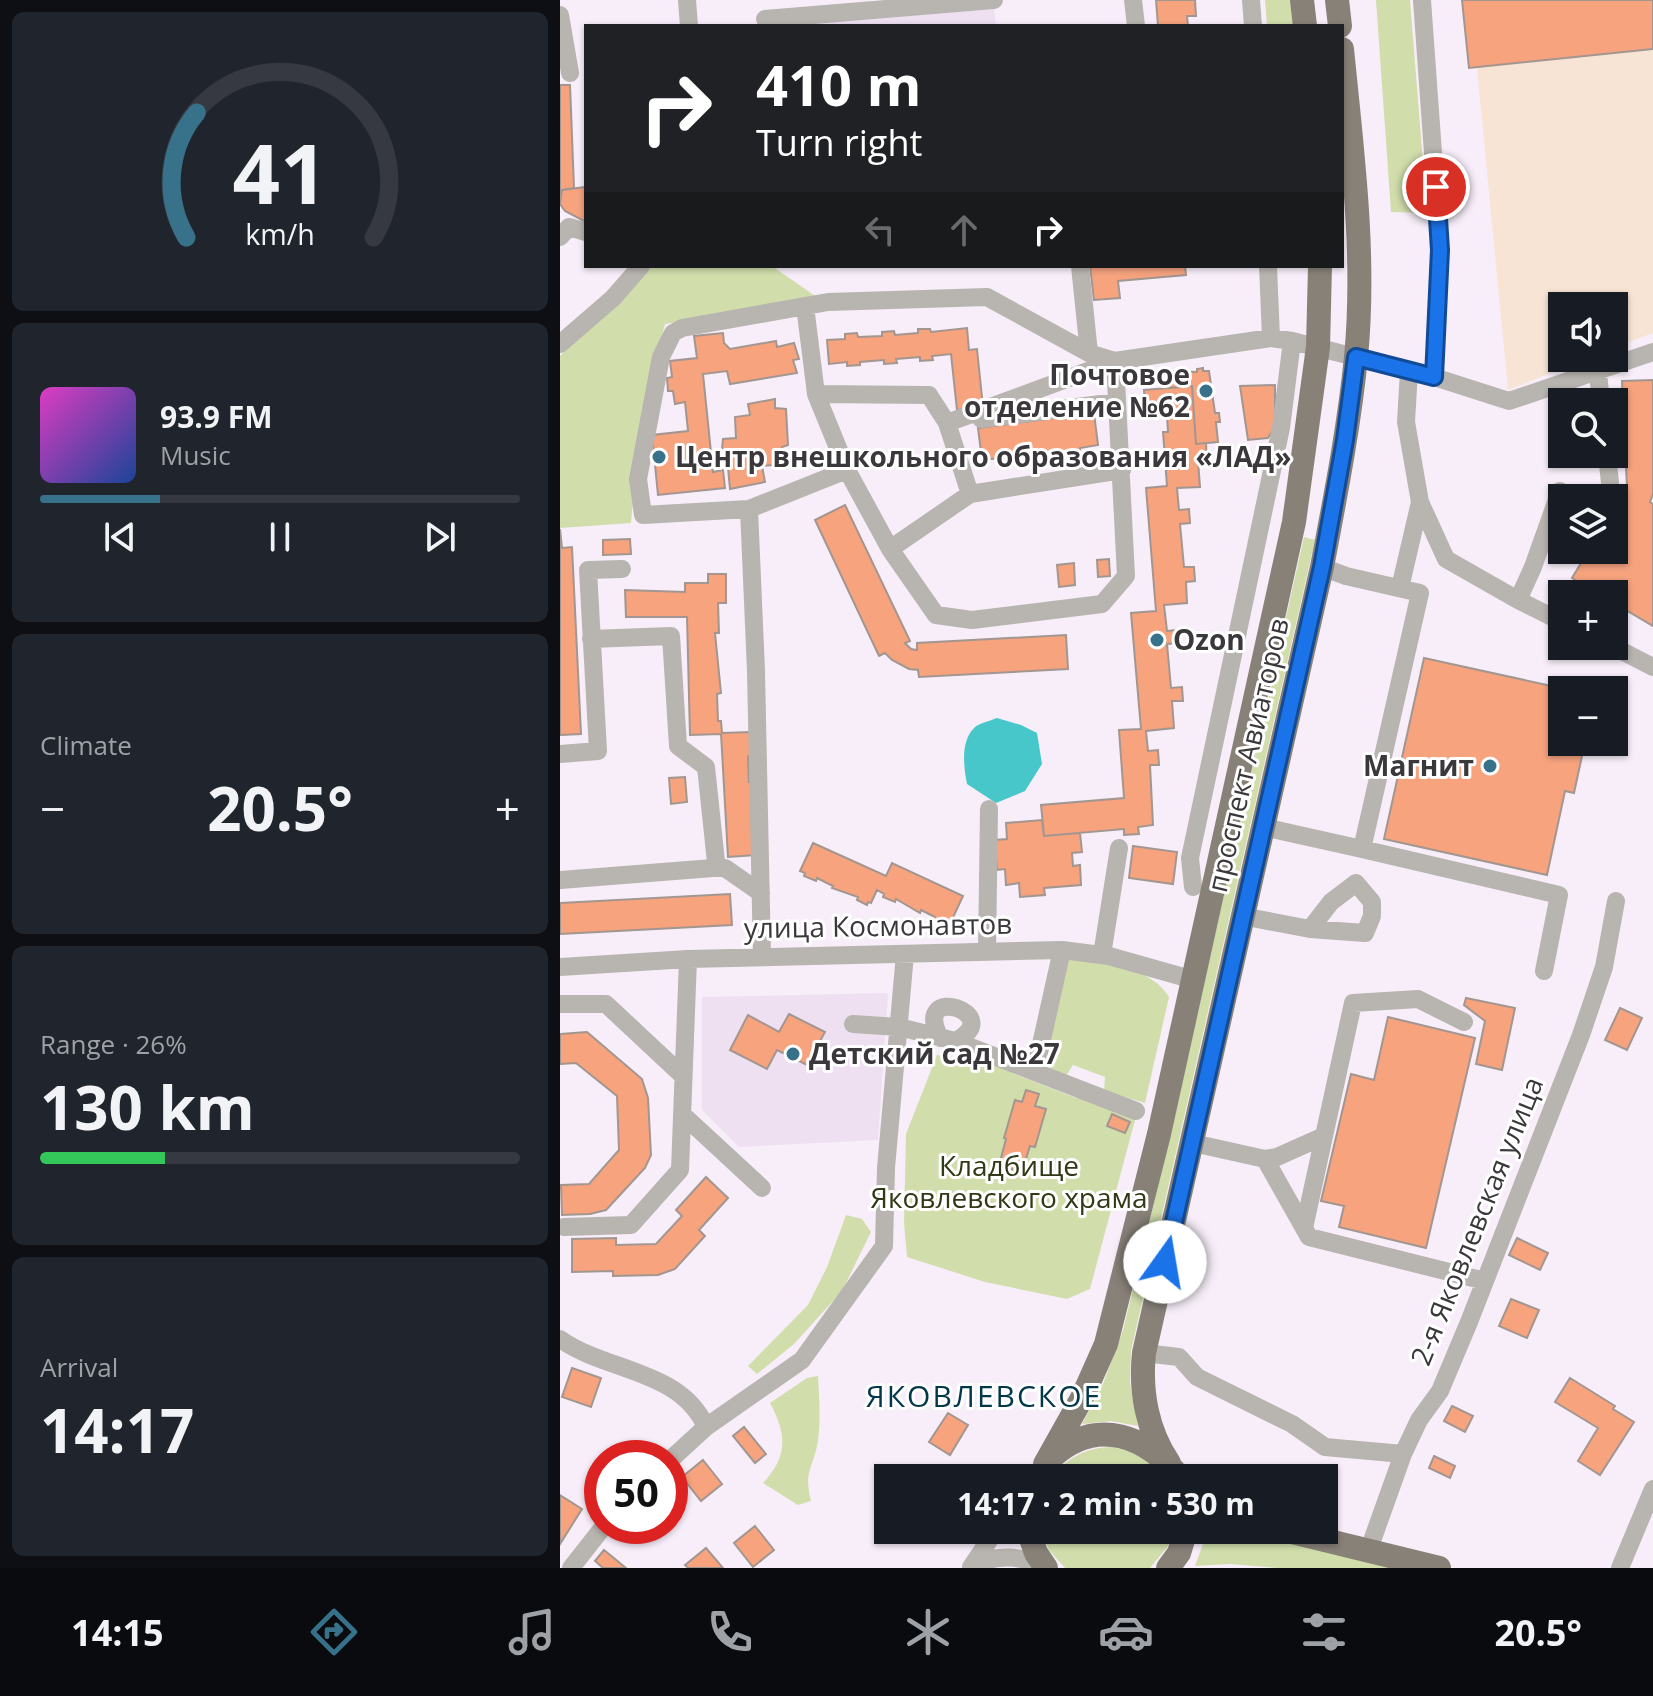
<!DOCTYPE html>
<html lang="en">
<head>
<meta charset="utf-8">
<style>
	:root { --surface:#171b24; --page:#20242c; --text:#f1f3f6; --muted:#9ea1a6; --line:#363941; --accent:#38718a }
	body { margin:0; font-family:"Open Sans",sans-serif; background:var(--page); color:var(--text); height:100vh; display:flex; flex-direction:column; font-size:30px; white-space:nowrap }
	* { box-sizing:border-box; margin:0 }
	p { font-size:26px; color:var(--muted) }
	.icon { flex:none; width:44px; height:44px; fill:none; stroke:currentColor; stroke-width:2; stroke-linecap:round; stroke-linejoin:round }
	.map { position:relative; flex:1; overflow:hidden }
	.drawer { display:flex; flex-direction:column; gap:12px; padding:12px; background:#0d0f14; width:560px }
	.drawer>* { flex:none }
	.top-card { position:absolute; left:24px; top:24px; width:760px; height:244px; border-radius:0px; box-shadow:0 2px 6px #0004; background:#202124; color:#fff; overflow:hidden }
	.tools { position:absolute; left:988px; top:292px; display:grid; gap:16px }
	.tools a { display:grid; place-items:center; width:80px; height:80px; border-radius:0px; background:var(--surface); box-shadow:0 2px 6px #0004; font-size:40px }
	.speed { position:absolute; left:24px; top:1440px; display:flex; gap:16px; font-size:40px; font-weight:700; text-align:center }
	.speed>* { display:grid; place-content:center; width:104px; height:104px; border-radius:50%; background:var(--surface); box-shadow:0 2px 6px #0004; line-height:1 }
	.speed .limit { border:12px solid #d22; background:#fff; color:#111 }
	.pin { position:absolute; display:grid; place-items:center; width:68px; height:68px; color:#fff; margin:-34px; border:4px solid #fff; border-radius:50%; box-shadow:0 2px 8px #0007 }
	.me { position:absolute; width:88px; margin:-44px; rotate:13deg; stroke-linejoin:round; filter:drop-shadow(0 0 6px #0008) }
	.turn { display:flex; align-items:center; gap:28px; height:168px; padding:0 40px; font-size:36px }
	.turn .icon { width:104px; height:104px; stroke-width:2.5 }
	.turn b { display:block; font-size:56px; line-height:68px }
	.lanes { display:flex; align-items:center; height:76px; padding:0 40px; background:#0003; justify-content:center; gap:40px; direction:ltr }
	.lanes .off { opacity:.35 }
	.big { font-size:60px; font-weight:700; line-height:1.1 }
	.drawer .card { flex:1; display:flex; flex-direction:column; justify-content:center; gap:12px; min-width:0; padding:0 28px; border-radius:12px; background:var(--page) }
	.drawer .dial { align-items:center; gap:0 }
	.dial svg { height:208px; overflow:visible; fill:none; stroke:var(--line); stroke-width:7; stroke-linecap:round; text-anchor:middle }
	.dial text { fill:var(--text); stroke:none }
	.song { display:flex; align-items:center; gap:24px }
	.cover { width:96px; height:96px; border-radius:12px; background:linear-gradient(135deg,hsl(310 70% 55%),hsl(220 70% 35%)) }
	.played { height:8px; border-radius:4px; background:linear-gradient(90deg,var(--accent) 25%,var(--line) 25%) }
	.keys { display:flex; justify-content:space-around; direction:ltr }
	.heat { display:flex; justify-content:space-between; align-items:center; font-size:44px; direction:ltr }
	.charge { height:12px; border-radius:6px; background:linear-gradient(90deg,#34c759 26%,var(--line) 0) }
	.trip { position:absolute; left:314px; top:1464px; width:464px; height:80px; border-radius:0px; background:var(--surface); box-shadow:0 2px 6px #0004; font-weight:700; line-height:80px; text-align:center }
	.menu { display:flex; height:128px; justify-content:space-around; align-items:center; background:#090b0e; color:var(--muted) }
	.menu .icon { width:56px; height:56px }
	.menu .active { color:var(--accent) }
	.menu b { font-size:36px; color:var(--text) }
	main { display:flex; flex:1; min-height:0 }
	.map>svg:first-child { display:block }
	.built { fill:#eee0f1 }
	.industrial { fill:#f7e4d4 }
	.green { fill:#d1deac }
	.water { fill:#47c7c9 }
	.building { fill:#f6a37e; stroke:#a39691; stroke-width:2 }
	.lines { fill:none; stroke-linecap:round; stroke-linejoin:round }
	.minor { stroke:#b8b4b0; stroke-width:18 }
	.major { stroke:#878178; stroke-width:24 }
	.route-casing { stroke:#114b97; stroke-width:20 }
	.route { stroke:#1a73e8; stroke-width:14 }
	.poi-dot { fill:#38718a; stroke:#fff; stroke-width:3 }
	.labels { text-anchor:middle; stroke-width:6; stroke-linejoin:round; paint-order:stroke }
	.poi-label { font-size:28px; font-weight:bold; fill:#3b383c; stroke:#fff; text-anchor:start }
	.street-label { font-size:28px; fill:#3b383c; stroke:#fff }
	.park-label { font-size:28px; fill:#323916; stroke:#fff }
	.neighbourhood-label { font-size:30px; letter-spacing:2px; fill:#023649; stroke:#fff }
</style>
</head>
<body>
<main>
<section class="drawer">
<div class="card dial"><svg viewBox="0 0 100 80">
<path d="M14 69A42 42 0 1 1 86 69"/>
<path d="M14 69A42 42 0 0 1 18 21" stroke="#38718a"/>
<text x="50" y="56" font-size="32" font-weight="700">41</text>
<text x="50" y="72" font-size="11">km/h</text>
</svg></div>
<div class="card">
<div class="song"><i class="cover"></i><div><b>93.9 FM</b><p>Music</p></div></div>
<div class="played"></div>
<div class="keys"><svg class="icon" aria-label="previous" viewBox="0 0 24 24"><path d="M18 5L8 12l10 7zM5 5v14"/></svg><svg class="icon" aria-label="pause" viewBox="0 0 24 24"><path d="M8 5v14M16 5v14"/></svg><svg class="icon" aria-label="next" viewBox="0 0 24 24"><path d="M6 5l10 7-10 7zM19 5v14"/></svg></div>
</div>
<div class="card"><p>Climate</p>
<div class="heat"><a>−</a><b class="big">20.5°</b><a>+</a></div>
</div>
<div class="card"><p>Range · 26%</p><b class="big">130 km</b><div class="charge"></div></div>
<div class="card"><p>Arrival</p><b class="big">14:17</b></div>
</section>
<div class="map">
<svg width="1093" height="1568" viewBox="0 0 1093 1568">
	<rect width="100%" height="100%" fill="#f7eef9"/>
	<path class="built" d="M434,9l2,17h-216z
		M328,993l-10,147 -139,7 -37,-37v-113z"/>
	<path class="industrial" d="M902,0h191v333l-39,15v-42h-52v52h27l-81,32 -31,-322h-8z"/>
	<path class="green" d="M705,0h28l2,26h-28z
		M816,0h34l17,213 -36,-1z
		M89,266h123l46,32 -153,26 -25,101 -9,98 -71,5v-172z
		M744,537l11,3 -184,811 -1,31 8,44 -27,-5 -29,3 21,-40 20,-54 47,-193z
		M511,956c30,5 83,13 98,41l-24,106 -41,-12 1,-14 -32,-12 -7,11 -16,-6 5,-27 -7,-1 16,-80z
		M377,1055l76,10 -1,8 64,25 6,-4 53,26 -45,169 -23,10 -82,-17 -78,-25 -3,-34 2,-89z
		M286,1215l16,4 9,13 -29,59 -48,53 -37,30 -9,-8 60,-61 19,-38z
		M258,1376c1,21 3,43 0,64 -4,28 -15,30 -7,61l-13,4 -35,-22c25,-27 24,-48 7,-80l37,-25z
		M550,1447c24,3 39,13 55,31h-114c15,-20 35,-30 59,-31z
		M481,1530h133l-6,16 -18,22h-85l-16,-18z
		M648,1530h35l156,38h-122l-47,-4 -35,2z"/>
	<path class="water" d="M437,718l24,7 16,8 5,31 -17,27 -29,12 -29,-19c-3,-16 -7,-42 7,-56 5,-5 16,-7 23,-10z"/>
	<path class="building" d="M596,0h39l1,16h-9l1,10h-30z
		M902,0h191v49l-184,19z
		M0,85h10l4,103 -12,2 -2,5z
		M26,187v35l-21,-11 -5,-7 2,-14z
		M530,266h95l1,9 -68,6 2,17 -26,2z
		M407,328l2,22 8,-1 6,58 -26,3 -6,-56 -19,2 1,4 -13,1v-4l-24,2 1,4 -13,1v-4l-24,2v3l-13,1v-4l-18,2 -2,-24 18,-1v-5l12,-1 1,4 24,-1v-4l12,-1 1,4 23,-2v-4h12l1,3z
		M163,333l1,10 6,6 46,-8 1,6 17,-4 5,16 -6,1 4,13 -67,11 -3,-13 -24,3 10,98 10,-2 2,18 -67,7 -6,-60 36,-4 -3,-29 -10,2 -2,-13h-5l-1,-13 5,-1 -2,-16 27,-3 -3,-22z
		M643,368v3h6l6,42h4l1,9h-4l2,20 -22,2 -4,-58 -21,2 -1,-17 27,1v-3z
		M1093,380v114l-3,8 3,2v122l-39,-23v-9h-15l-27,-16 17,-28h25v-42l13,-20 -5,-107z
		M715,385v42l-7,11 -20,2 -8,-54z
		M632,386l4,58 10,-1 1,17 -9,1 2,26 -23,1 2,22 10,-1 1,14 -10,1 4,43h10l1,14 -9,1 1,21 -23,2 3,26 9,-1 1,13 -10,1 4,44 11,-1 1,14h-11l2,27 -28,3 2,20 10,-1 1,15h-9l3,60 -15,2 1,7 -15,1v-6l-80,7 -3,-31 83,-7 -5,-68 22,-1 -10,-116 25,-2 -10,-123 21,-2 -4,-54h5l-1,-16 -21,2 -2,-28z
		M215,399v9l11,1 2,36 -6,2 2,17 -22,2 3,16 -35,7 -3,-32 -6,1 2,-19 13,-1 -1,-21 15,-2 -2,-11z
		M534,413l4,32 -18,3v5l-18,2 -1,-5 -41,5 1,6 -18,2 -1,-5 -20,2 -4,-32z
		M285,505l65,136 -5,2 6,6 6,1v-7l149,-8 2,34 -149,8 -1,-7 -9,-1 -17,-9 -7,-7 -6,3 -64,-136z
		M0,529l2,19 10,-1 9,187 -21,1z
		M70,539l1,15 -28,1v-15z
		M549,559l1,17 -12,1 -1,-17z
		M514,563l1,22 -16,2 -2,-22z
		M148,574h18v29h-8l1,30h-4l6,60 -4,1 1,27h3l1,12 28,-1 1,24h-3l1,26h3l4,73 -28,2 -7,-123 -31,1 -3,-118h-61l-1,-27 60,2v-9h23z
		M864,658l146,32h-8v52h23l-11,51 -9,-2 -18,84 -163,-36z
		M125,777l2,25 -16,2 -2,-26z
		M482,820l2,16 36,-3 2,19 -10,1 1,13 7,-1 1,20 -37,3 1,7 -25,2 -1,-14 -13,2 -1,-16 -8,1 -2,-30 12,-1 -1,-16z
		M253,843l73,33 6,-13 71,33 -13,28 -4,-2 -1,3 -11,-6 1,-2 -14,-7 -1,3 -24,-14 -1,3 -12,-5 1,-3 -7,-4 -6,13 -3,-1 -1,3 -10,-5 1,-3 -26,-9 1,-2 -16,-8 -1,3 -12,-5 1,-3 -5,-2z
		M573,846l44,6 -4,32 -44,-6z
		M170,894l2,31 -172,9v-31z
		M906,998l49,10 -13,62 -26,-6 9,-43 -21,-16z
		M1060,1008l22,10 -15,32 -22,-10z
		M229,1014l36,18 -18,33 -30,-15 -10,19 -37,-19 18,-35 31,17z
		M828,1017l87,21 -49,210 -87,-21 5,-21 -23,-5 30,-127 23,6z
		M27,1032l55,47 6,19 3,57 -6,13 -39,42 -16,4 -28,1 -1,-30 28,-1 30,-34 -2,-54 -41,-33 -16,1v-30z
		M466,1090l13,4 -4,12 11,3 -11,38 -5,-1 -6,19 -13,5 -5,-2 -5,-10 5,-19 -2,-1 11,-38 7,2z
		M552,1114l18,8 -5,11 -18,-7z
		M146,1177l22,21 -29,32 6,6 -30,33 -17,6 -45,1v-5l-41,1v-33l44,-1v7l40,-1 26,-28 -6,-6z
		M957,1238l31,15 -8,17 -31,-15z
		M951,1299l28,11 -12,28 -28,-12z
		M12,1368l29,10 -10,29 -29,-10z
		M1010,1378l45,28 -2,3 21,13 -34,53 -22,-14 20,-33 -43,-26z
		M892,1406l21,10 -8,16 -21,-11z
		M388,1413l20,12 -18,30 -21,-13z
		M184,1427l22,27 -11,9 -22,-27z
		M874,1456l21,10 -5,12 -21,-10z
		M143,1460l19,24 -21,17 -19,-24z
		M0,1495l22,14 -22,35z
		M195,1526l19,24 -21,17 -19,-24z
		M146,1548l17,20h-35l-3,-3z
		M44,1550l22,18h-23l-8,-7z"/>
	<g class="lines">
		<path class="minor" d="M127,0l2,26
			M573,0l3,26
			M691,0l2,26
			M862,0l18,250 -6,127
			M0,15l10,58
			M205,19l229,-19
			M0,237l9,-10 17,5
			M520,266l9,87
			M708,266l3,72
			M245,306l11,88 31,76 43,79
			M0,344l53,-46 28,-32
			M849,371l-3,51 14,80 26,57 72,41 44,22
			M1038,373l3,29
			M256,394l113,1 18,28 23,71
			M421,419l136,-17
			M387,423l168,-62 11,215 -24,28 -130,16 -36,-5 -46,-66 80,-55 152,-24
			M1047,454l4,39
			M189,509l98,-39
			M840,588l20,-86
			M958,600l15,-33 27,-76
			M1052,646l41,21
			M0,754l38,-3 -10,-181 34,-1
			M703,827l99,22 58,-256 -74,-17 -24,-9
			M802,849l197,46 -15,76
			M153,868h12l36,25
			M0,880l153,-12 3,-6 -10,-95 -28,-21 -7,-110 -80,3
			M633,887l-3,-29 91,-430 11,-87
			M682,916l68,13 55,4 7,-17v-14l-16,-19 -25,19 -21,27
			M427,952l2,-143
			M542,955l17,-107
			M202,957l-6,-286 -7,-162 -106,6 -5,-36 23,-122 12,-24 9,-5 146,-26 159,-5 102,56 26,8 156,-23 21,3 142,36 75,24 144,-49
			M0,967l128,-8 374,-9 47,6 85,24
			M0,1004h46l77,72
			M293,1024l46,3 56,14 181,70
			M380,1038c-30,-57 69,-24 15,3
			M475,1071l27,-121
			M122,1114l80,74
			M633,1143l72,16 12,-2 47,-21
			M705,1159l44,78 176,44
			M4,1227l67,-2 49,-55 8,-211
			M744,1228l49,-225 65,-4 46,23
			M0,1339c46,33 120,30 146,88
			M584,1353l35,4 18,20 95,47 33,23 78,7
			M110,1460l36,-33 96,-67 82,-114 2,-78 19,-214
			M808,1552l35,-98 16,-34 21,-29 29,-69 112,-287 23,-68 12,-66
			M411,1567l25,-37
			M11,1568l33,-42
			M413,1568c21,-16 50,-12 72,0
			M1060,1568l33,-79"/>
		<path class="major" d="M742,0l3,26
			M777,0l3,26
			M492,1457c45,-41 95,-21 128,21
			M609,1463c-22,-32 -29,-72 -25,-110l178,-786c13,-69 27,-139 34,-210 10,-103 -4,-206 -14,-308
			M485,1464l37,-66 24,-54 53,-210 135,-612 24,-175 2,-81
			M468,1530l8,23 10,15
			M724,1530l155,38
			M608,1568l11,-15 7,-23"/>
	</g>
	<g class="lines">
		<defs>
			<path id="route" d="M605,1262l157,-695 23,-127 11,-83 78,20 6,-127 -4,-63"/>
		</defs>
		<use href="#route" class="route-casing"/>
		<use href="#route" class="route"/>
	</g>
	<g class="poi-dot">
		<circle cx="646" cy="391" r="8"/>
		<circle cx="99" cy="457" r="8"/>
		<circle cx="597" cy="640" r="8"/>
		<circle cx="930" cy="766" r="8"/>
		<circle cx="233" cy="1054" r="8"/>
	</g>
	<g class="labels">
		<g class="poi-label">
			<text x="630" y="385" text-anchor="end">Почтовое<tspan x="630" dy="32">отделение №62</tspan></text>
			<text x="115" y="467">Центр внешкольного образования «ЛАД»</text>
			<text x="613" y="650">Ozon</text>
			<text x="914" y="776" text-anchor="end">Магнит</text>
			<text x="249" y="1064">Детский сад №27</text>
		</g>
		<g class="street-label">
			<text transform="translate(688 755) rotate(-77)" y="10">проспект Авиаторов</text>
			<text transform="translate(318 926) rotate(-1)" y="10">улица Космонавтов</text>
			<text transform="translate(917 1221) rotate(-68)" y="10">2-я Яковлевская улица</text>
		</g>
		<g class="park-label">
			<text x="449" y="1176">Кладбище<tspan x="449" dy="32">Яковлевского храма</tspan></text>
		</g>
		<g class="neighbourhood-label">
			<text x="424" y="1407">ЯКОВЛЕВСКОЕ</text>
		</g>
	</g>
</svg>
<div class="tools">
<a><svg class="icon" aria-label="sound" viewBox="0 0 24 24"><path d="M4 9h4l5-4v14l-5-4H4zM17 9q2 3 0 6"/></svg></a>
<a><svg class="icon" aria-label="search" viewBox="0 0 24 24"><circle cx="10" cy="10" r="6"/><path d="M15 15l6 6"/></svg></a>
<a><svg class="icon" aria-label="layers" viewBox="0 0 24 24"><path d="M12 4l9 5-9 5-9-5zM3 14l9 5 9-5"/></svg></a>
<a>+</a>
<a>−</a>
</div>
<div class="speed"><div class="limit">50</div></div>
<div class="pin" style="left:876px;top:187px;background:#d93025"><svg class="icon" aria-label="arrive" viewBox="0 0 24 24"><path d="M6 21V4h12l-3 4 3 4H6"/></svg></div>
<svg class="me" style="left:605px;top:1262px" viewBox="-20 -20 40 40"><circle r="19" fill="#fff"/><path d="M0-13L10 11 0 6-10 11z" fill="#1a73e8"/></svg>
<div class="trip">14:17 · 2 min · 530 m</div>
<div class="top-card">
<div class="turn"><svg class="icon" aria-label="right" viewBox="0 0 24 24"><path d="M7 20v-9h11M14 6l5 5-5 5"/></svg><div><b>410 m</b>Turn right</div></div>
<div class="lanes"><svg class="icon off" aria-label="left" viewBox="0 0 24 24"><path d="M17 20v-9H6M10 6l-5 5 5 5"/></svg><svg class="icon off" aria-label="ahead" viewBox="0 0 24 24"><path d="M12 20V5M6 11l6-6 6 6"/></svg><svg class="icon" aria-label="right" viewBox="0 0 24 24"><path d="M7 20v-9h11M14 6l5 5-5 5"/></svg></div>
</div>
</div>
</main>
<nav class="menu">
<b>14:15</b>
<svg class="icon active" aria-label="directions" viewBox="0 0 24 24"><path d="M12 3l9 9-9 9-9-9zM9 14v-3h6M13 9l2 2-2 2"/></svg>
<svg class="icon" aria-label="music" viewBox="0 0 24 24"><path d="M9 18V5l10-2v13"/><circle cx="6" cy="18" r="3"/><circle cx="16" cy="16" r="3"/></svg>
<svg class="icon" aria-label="phone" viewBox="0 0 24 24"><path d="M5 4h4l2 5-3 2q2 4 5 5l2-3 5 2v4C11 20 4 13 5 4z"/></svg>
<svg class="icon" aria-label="climate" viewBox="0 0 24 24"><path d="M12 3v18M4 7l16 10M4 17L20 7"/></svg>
<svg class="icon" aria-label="car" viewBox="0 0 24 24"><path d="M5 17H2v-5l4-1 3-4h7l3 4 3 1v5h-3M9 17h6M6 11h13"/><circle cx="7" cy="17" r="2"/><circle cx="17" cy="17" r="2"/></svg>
<svg class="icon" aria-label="filters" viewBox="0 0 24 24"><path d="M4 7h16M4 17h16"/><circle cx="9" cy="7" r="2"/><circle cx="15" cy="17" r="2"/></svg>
<b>20.5°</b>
</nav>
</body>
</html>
